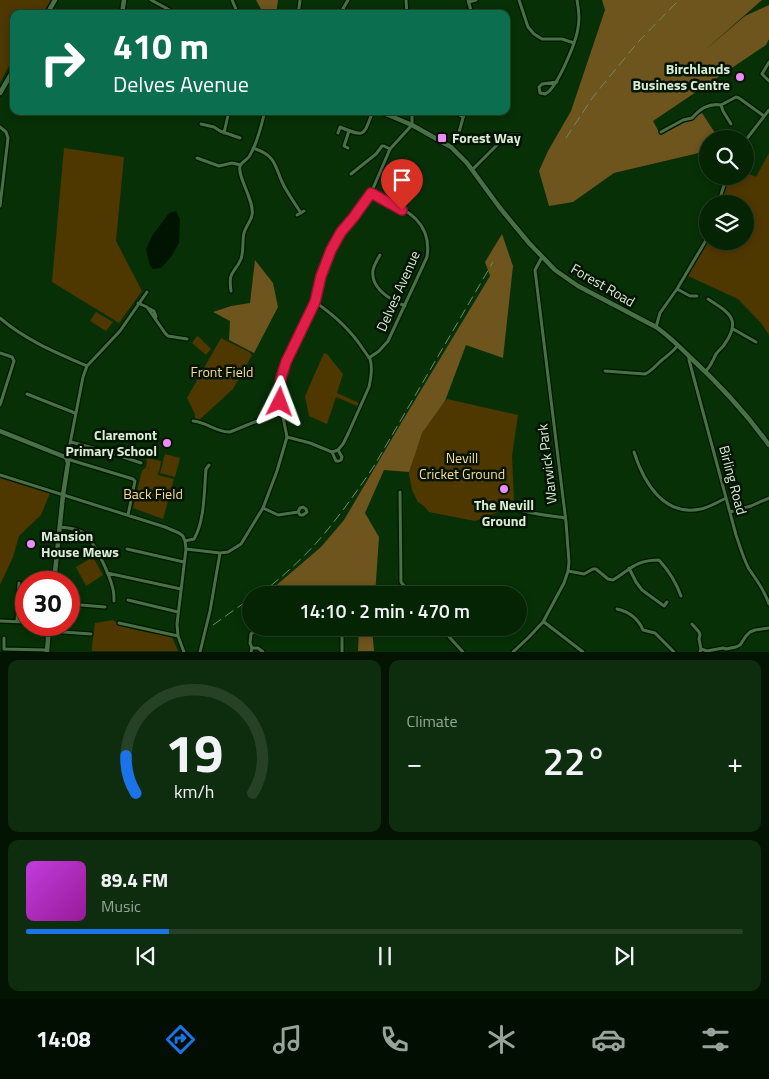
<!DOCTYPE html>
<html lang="en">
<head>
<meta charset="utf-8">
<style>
	:root { --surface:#052404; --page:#0e2c0e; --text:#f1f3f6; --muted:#97a49a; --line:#264126; --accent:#1a73e8 }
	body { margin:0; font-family:"Titillium Web",sans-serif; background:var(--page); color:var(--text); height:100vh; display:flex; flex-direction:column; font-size:19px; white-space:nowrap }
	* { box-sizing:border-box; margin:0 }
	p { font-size:16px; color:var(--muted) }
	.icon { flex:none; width:28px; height:28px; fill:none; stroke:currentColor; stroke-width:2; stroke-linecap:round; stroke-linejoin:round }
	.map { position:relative; height:652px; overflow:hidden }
	.details { display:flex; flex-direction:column; gap:8px; padding:8px; background:#031402; flex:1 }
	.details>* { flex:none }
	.top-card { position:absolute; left:10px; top:10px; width:500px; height:105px; border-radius:10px; box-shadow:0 2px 8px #0003,0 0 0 1px var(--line); background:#0b6e4f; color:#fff; overflow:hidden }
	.tools { position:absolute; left:699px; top:130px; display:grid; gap:10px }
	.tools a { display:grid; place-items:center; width:55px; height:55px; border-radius:50%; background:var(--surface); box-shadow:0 2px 8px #0003,0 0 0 1px var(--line); font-size:25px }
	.speed { position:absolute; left:15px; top:571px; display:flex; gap:10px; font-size:25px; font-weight:700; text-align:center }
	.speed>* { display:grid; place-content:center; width:65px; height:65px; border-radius:50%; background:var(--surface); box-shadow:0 2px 8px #0003,0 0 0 1px var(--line); line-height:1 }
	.speed .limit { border:8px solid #d22; background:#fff; color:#111 }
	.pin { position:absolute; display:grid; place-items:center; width:42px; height:42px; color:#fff; margin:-51px -21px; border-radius:50% 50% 50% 0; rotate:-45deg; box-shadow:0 0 5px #0007 }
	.pin .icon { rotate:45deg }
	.me { position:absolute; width:55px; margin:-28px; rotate:3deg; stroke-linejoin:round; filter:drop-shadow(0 0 4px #0008) }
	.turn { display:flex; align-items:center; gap:18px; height:105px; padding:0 20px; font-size:22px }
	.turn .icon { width:65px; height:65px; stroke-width:2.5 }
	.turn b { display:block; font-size:35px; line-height:42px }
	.big { font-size:38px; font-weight:600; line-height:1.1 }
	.details .tile { flex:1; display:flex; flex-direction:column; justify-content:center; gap:8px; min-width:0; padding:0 18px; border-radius:10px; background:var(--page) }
	.details .dial { align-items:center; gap:0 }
	.dial svg { height:130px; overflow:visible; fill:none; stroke:var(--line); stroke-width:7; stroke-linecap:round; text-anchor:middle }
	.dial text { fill:var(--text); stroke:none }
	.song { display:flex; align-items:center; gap:15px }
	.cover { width:60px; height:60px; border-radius:8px; background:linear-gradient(135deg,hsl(290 70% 55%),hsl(300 70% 35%)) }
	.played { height:5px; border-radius:2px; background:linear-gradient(90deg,var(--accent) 20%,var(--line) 20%) }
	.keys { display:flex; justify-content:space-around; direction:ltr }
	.heat { display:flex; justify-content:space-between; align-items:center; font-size:28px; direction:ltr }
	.details .tiles { flex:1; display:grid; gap:8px; grid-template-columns:1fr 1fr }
	.tile:last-child { grid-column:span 2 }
	.trip { position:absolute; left:242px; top:586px; width:285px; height:50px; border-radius:25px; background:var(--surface); box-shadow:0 2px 8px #0003,0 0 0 1px var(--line); font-weight:600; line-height:50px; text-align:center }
	.dock { display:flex; height:80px; justify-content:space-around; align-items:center; background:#020e02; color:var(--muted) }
	.dock .icon { width:35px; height:35px }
	.dock .active { color:var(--accent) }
	.dock b { font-size:22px; color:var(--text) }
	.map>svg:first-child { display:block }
	.green { fill:#4f3700 }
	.forest { fill:#6e541d }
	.water { fill:#011401 }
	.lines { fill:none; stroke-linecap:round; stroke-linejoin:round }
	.street-casing { stroke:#001600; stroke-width:5.5 }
	.secondary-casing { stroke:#001600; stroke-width:7 }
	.street { stroke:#487145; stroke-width:3 }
	.secondary { stroke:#487145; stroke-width:4.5 }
	.rail { stroke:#6c8c6a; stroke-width:1; stroke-dasharray:10 5; stroke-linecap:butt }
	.route-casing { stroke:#92132f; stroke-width:12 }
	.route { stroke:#e11d48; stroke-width:9 }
	.poi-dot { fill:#ec8cfa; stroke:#051404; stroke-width:2 }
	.labels { text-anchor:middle; stroke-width:5; stroke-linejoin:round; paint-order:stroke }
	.poi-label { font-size:14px; font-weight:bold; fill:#d8eed5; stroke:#051404; text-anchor:end }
	.street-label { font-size:14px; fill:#d8eed5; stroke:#051404 }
	.park-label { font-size:14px; fill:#fed993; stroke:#051404 }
</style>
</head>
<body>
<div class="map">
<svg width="769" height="652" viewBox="0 0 769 652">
	<rect width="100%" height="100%" fill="#073006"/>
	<path class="green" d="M0,0h51l-9,14h-28v42l-14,27z
		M64,148l60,9 -8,84 26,50 -23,32 -67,-41z
		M769,153v182l-8,-12 -23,-24 -50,-23 19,-36 1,1h37v-37h-25l9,-28h16v-4l11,5z
		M96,312l17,10 -7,9 -16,-10z
		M197,336l3,2 11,11 -5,6 -14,-12z
		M221,338l28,14 3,3 -19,34 -35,32 -3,-1v-6l-8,-16z
		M324,353l3,1 16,20 -6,19 22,10 -2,3 -21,-9 -9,27 -18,-8 -4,-20z
		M447,399l71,16 -6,41 2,46 -9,1 -1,4 -8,6 -21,8 -46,-9 -5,-6 -6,-4 -6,-12 -3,-16 1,-13 10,-28z
		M165,454l15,4 -5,19 -15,-4z
		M147,458l14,3 -2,11 -10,-1 9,1v3l16,4 -11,40 -30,-11 9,-37 3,-3h3l1,2v-2h-3z
		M0,477l50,16 -9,22 -22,21 -6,21 -13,28v23z
		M93,557l10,18 -17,11 -10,-19z
		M113,620c11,10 43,13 59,17l6,14h-86v-6l3,-22z"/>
	<path class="forest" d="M256,0h22l-2,14h-16l1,-5z
		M602,0h160l-58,51 41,-35 24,-11v34l-3,6 -113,76 7,13 42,-21 17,26h-11l-1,12 -93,22 -41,29 -24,4 -10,-35 9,-20 23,-40 34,-101z
		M502,234l11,32 -10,92 -37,-13 -21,56 -23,32 -13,39 -25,-2 -19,43 14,24 -4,58h-110l56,-48 23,-27 56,-95 90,-149 -5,-14z
		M255,260l18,23 5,24 -24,46 -4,-2 -21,-11 1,-19 -17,-9 18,-6 19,-3z
		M359,628h13l2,23h-16z"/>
	<path class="water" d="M176,211l4,8 -1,24 -8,14 -10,11 -8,1 -3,-3 -4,-17 6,-13 17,-23z"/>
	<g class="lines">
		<defs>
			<path id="street" d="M151,0l26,14
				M232,0l6,14
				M406,0l1,14
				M468,0l4,14
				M519,0l9,27 6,7 8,5h20l12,4
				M469,2l7,-2
				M298,14l2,-13
				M340,14l8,-14
				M769,62l-7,12 7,7
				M557,82l-15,2 -3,3 1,6 5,1c12,-5 31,-52 33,-66 2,-10 1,-18 -1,-28
				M721,105l2,6 8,13
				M452,111l11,6
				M201,124l13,3 6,4 20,7
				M0,127l6,5 2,6 -8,68
				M661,132l22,-12 9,-2c8,-9 16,-15 29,-13l15,-8 3,1 25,18
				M224,133l5,-22
				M338,133l2,-6c26,11 23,9 33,-16
				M745,141l24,-31
				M451,147l8,-15 6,-21
				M253,148c25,8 21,19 31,38 5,9 11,18 17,27
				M348,148l-4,-2 5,-15
				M197,158l22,8 13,-3 9,2
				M472,170l26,-26 12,-9h10
				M351,174l25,-20 6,-8h2l6,3
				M718,204l9,-28
				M297,215l7,-4
				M380,255c-3,5 -6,10 -7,15 -3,19 18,30 32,36
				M677,289l13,7h7
				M231,291c-3,-21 3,-16 10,-32 3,-8 1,-18 3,-26 2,-7 7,-12 8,-18 3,-14 -15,-38 -12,-49 1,-4 8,-6 10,-11 8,-13 11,-29 15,-44
				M138,303l9,4 18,26 3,3 19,3
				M148,308l6,3 2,6
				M0,318c25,22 57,35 87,48
				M656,327l4,-14 17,-24 28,-47 3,-7
				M733,329l23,13
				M0,353l12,4 2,4 -14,44
				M689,356v4l47,175c4,11 7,23 13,34 8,12 15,20 20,35
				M369,358l10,-7 9,-10 39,-84c6,-39 -26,-49 -56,-64
				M605,371l40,3c7,-3 12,-10 17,-14 6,-5 12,-9 16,-15
				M706,371c6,-7 6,-9 10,-17 2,-3 6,-6 8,-9 18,-25 6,-32 -16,-46
				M27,394l48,19
				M193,421c14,1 24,12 37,11l37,-15 15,-4
				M287,437l23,6 22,9 6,-2 5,-6 5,-10 21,-47c2,-9 4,-19 1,-28 -2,-3 -5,-7 -7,-10 -13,-20 -29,-34 -48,-47
				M71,442l37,10 33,11
				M332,452l4,9h3l2,-1 1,-3 -4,-7
				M634,452c10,31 30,65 67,57 9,-2 17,-7 25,-11
				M0,475l165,52 14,6 4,3 2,5 1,8 -9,75 1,12 6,16
				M400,492l1,90 11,13
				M511,506c8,7 42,10 54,12
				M263,508l15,7 20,-3 2,3h3l4,-3 -1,-3 -3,-2 -3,1 -2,4
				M730,512l21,-6 18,-8
				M128,515l7,-34 -2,-2 -66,-20 16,-82 4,-11 33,-35 27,-39
				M60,527c8,1 15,1 22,5 12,7 28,44 31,57 1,4 1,8 1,12
				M185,541l9,-2c11,-18 10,-49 12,-70l3,-4
				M127,549l57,13
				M186,549l34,4 8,-1 13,-8 22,-36 14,-37 10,-34 -7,-35 -1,-11 2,-12 5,-17 29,-60 6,-26 10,-26 10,-19 12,-13 18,-25 19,-44 22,-24v-14
				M629,568l7,14 6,8 22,16 3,-4
				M568,571l16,3 9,-5h3l12,10 5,1c18,-11 23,-20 46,-20 10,11 17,22 22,36
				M107,573l74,16
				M128,600l50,12
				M69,604l36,3
				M617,609c13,3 21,9 26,21l12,3 19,19
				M0,621l26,1
				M17,622l2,-39
				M544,622l39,30
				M119,623l59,13
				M692,624l7,8 1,3 -1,4 2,10
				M441,628l22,24
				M49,631l42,3
				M4,638v11l43,1
				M252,648l-2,-5 1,-9 8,-6
				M200,652l10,-41 10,-58
				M251,652l1,-4h6l5,4
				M342,652v-24
				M513,652l16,-15 14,-15 21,-39 4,-12 1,-9 -3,-40 -31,-252 7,-13
				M700,652l1,-3 6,2 16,-3 3,1 10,-2 4,-2 6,-9 4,-4 5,-2 14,-2"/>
			<path id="secondary" d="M47,14l8,-14
				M122,14l2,-14
				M0,93l14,-24
				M379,111l33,14 39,22 16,16 33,45 29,35 26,27 23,16 78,41c13,9 24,20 35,31 29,27 55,55 78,87
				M0,431l65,26 2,2 1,4 -5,32 -9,87
				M47,652l2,-27"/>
		</defs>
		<use href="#street" class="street-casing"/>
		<use href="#secondary" class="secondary-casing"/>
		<use href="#street" class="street"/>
		<use href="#secondary" class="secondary"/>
		<path class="rail" d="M566,138l27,-41 45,-55 41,-42
			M259,595c26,-20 50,-42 70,-67 16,-20 31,-41 45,-62l119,-204
			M213,625l38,-27"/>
	</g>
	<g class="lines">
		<defs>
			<path id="route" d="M280,402l-1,-11 2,-13 5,-16 29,-60 6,-26 10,-26 10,-18 12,-14 18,-25 31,17"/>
		</defs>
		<use href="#route" class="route-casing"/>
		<use href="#route" class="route"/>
	</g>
	<g class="poi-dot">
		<circle cx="740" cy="77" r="5"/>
		<rect x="437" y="133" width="10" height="10" rx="2.5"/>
		<circle cx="167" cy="443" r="5"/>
		<circle cx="504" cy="489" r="5"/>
		<circle cx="31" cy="544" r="5"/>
	</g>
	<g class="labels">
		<g class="poi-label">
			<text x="730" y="74">Birchlands<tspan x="730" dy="16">Business Centre</tspan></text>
			<text x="452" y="143" text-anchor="start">Forest Way</text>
			<text x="157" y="440">Claremont<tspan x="157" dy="16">Primary School</tspan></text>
			<text x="504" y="510" text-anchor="middle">The Nevill<tspan x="504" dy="16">Ground</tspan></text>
			<text x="41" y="541" text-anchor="start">Mansion<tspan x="41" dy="16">House Mews</tspan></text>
		</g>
		<g class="street-label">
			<text transform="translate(603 285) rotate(30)" y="5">Forest Road</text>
			<text transform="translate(398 291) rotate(-66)" y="5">Delves Avenue</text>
			<text transform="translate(547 464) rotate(-97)" y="5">Warwick Park</text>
			<text transform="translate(733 480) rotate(75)" y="5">Birling Road</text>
		</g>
		<g class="park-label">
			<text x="222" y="377">Front Field</text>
			<text x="462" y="463">Nevill<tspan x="462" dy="16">Cricket Ground</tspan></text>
			<text x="153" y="499">Back Field</text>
		</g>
	</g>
</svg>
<div class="tools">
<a><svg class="icon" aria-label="search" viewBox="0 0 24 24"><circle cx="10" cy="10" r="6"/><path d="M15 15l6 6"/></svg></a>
<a><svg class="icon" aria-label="layers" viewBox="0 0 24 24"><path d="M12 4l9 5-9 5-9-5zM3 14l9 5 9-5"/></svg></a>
</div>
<div class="speed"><div class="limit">30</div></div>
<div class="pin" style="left:402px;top:210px;background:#d93025"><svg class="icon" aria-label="arrive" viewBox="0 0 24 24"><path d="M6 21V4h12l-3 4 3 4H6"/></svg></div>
<svg class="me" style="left:280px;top:402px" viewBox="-20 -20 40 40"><path d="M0-17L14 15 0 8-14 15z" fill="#e11d48" stroke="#fff" stroke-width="4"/></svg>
<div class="trip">14:10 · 2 min · 470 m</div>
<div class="top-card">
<div class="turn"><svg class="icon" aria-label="right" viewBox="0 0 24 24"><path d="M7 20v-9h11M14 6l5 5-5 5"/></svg><div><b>410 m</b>Delves Avenue</div></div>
</div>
</div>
<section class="details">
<div class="tiles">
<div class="tile dial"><svg viewBox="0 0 100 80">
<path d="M14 69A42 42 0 1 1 86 69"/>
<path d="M14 69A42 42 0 0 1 8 46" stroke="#1a73e8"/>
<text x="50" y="56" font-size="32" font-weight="700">19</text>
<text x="50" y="72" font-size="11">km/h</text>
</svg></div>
<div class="tile"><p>Climate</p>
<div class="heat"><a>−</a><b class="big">22°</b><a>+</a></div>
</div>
<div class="tile">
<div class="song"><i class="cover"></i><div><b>89.4 FM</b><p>Music</p></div></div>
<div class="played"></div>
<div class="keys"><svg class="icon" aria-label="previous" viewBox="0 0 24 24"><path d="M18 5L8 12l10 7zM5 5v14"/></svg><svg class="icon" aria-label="pause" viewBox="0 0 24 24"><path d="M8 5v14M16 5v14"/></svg><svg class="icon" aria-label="next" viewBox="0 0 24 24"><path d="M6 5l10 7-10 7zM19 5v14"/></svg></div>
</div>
</div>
</section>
<nav class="dock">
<b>14:08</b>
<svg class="icon active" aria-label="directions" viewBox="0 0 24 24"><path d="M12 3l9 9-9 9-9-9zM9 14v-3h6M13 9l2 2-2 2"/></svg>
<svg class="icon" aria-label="music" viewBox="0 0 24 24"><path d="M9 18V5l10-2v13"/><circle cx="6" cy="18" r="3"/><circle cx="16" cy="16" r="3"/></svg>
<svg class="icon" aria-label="phone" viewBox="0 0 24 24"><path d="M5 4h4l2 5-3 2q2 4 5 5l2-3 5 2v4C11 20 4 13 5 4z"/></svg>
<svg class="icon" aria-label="climate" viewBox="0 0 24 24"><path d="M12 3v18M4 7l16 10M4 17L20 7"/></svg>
<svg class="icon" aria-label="car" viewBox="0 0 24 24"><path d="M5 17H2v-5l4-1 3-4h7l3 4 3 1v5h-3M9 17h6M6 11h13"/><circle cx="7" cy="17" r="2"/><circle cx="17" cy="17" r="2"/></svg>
<svg class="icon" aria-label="filters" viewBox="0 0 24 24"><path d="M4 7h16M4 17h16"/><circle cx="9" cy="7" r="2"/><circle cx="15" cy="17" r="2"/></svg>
</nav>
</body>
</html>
